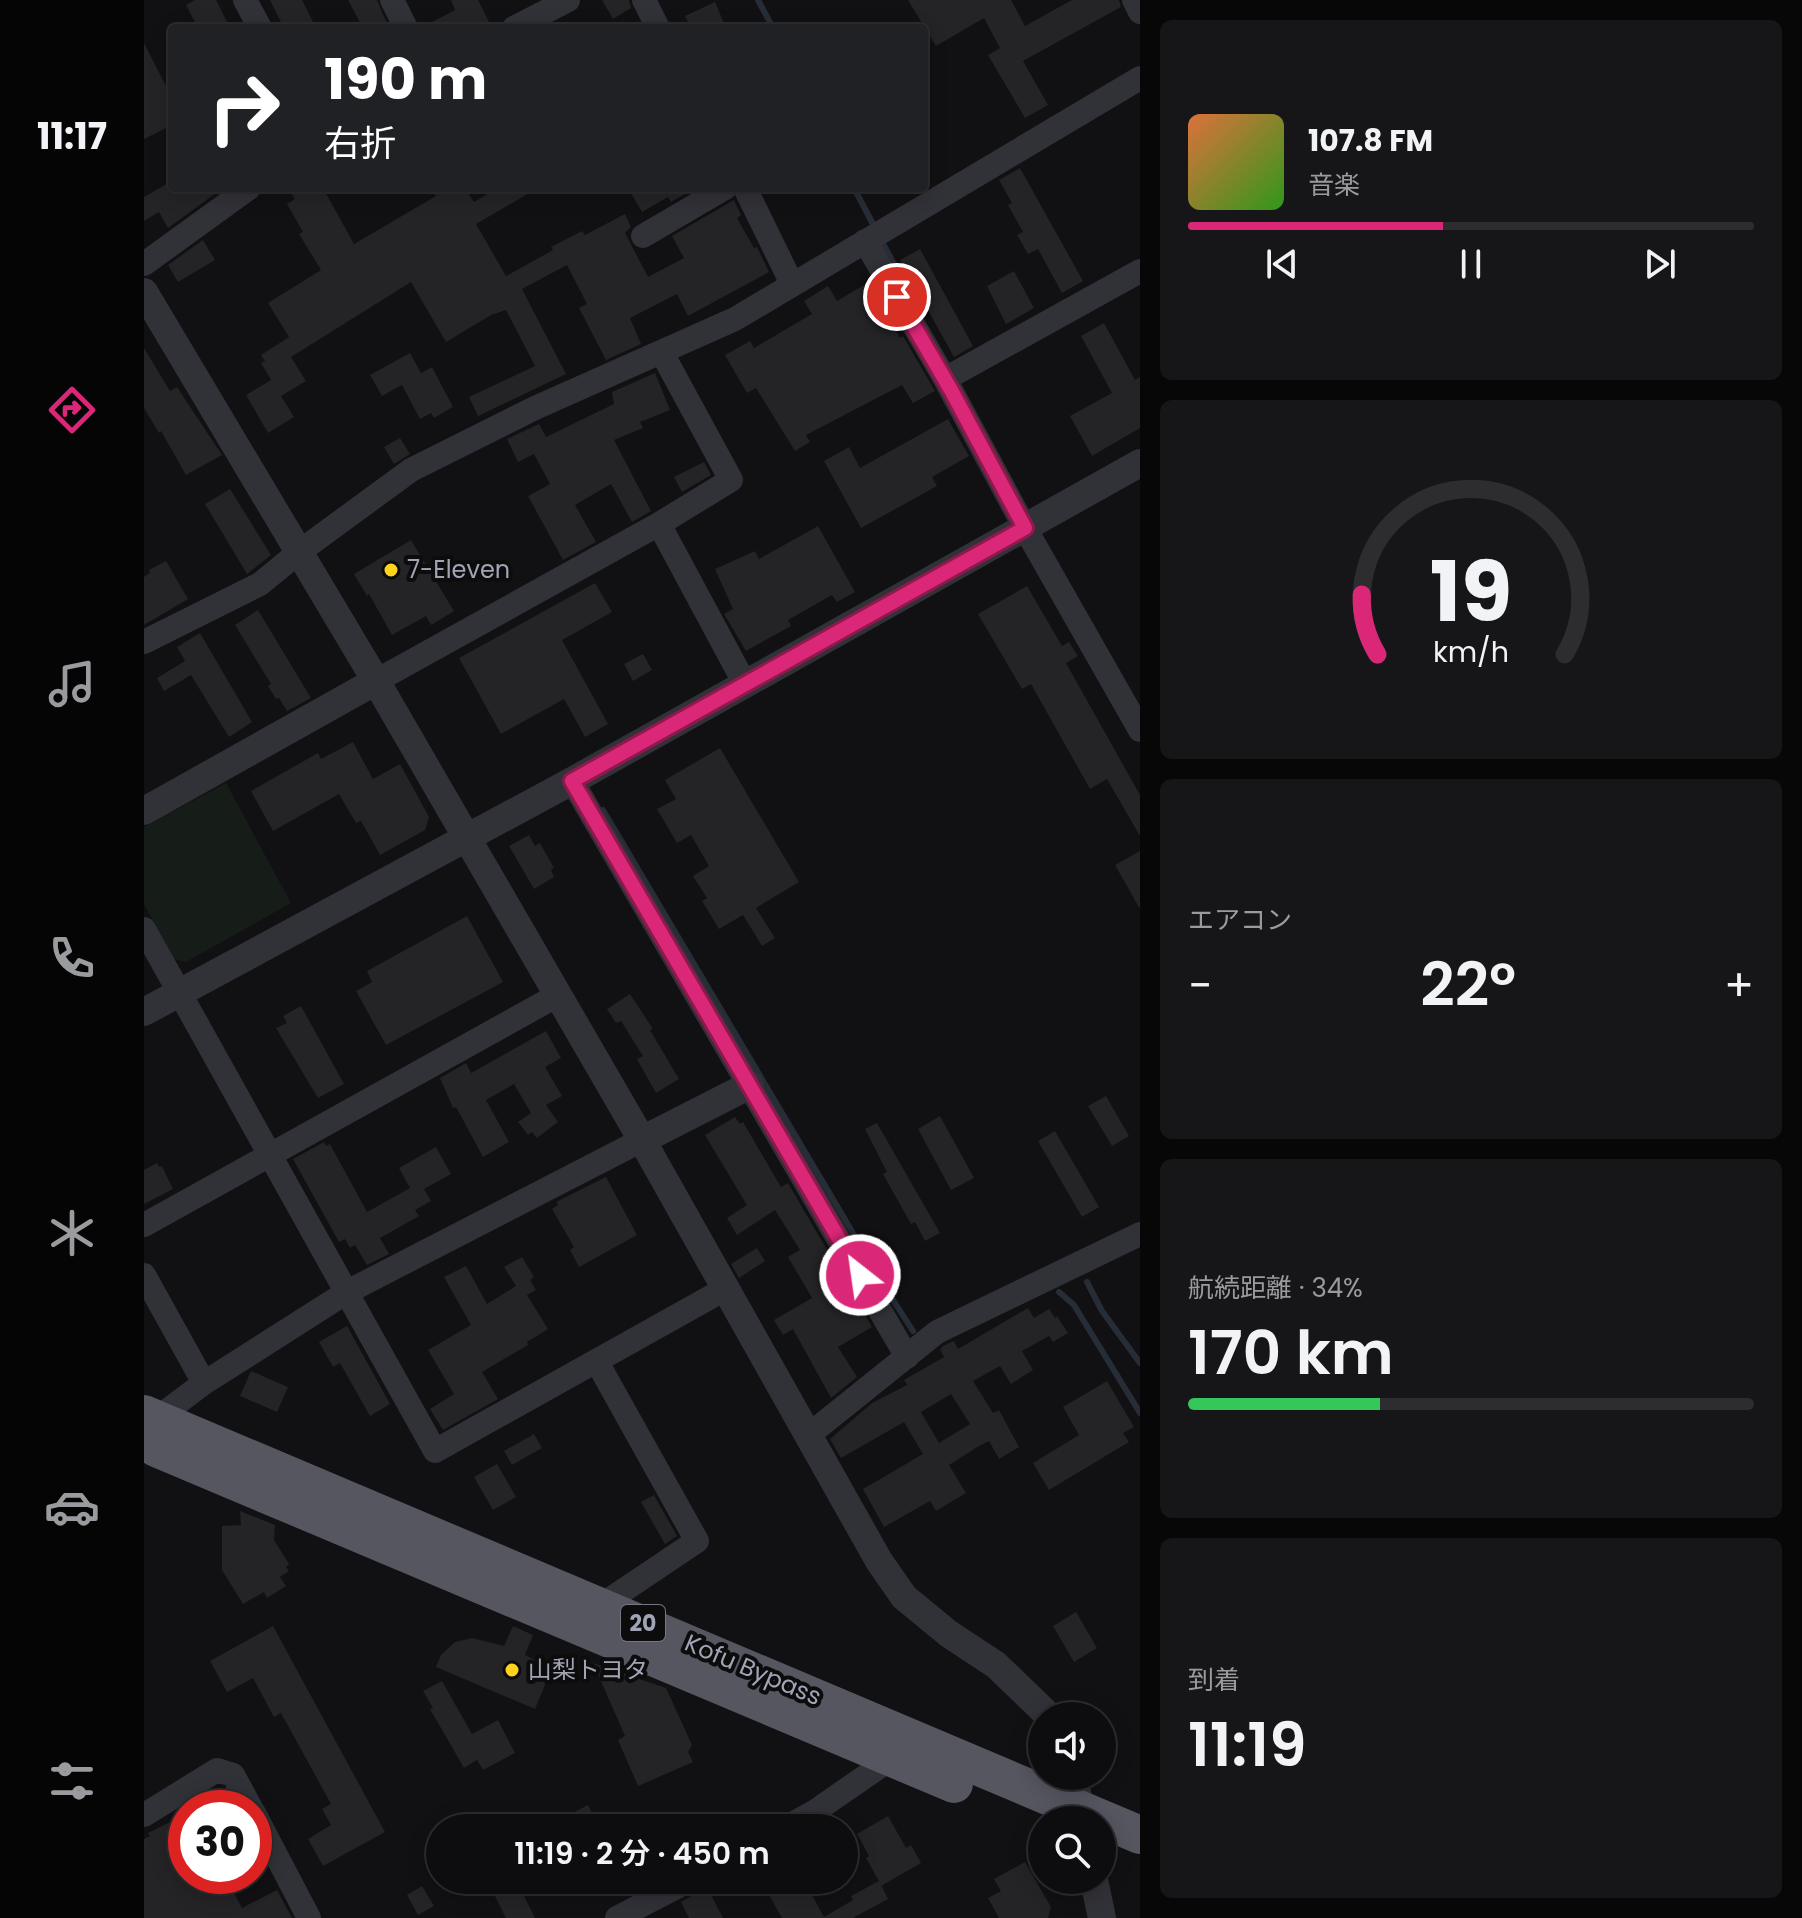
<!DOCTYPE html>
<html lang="ja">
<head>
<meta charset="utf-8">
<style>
	:root { --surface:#0d0c0e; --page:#161517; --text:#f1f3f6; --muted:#9a9b9e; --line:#2d2c2e; --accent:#db2777 }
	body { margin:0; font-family:Poppins,"Noto Sans JP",sans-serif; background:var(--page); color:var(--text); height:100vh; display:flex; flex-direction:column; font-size:30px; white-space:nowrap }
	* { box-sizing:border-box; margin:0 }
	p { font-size:26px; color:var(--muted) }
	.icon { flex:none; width:44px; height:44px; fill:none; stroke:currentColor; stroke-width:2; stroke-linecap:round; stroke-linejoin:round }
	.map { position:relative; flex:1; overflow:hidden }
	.drawer { display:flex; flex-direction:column; gap:20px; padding:20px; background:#070708; width:662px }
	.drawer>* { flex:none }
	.top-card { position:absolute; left:24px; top:24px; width:760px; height:168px; border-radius:8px; box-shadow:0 4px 20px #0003,0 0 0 2px var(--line); background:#202124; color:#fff; overflow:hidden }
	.controls { position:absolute; left:884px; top:1702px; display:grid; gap:16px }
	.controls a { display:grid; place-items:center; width:88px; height:88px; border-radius:50%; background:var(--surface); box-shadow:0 4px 20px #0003,0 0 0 2px var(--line); font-size:40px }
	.speed { position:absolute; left:24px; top:1790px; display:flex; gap:16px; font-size:40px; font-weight:700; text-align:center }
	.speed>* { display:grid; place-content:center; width:104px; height:104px; border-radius:50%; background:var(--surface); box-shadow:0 4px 20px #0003,0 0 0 2px var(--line); line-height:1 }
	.speed .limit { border:12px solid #d22; background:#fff; color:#111 }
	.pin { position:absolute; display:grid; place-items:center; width:68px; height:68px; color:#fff; margin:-34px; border:4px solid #fff; border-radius:50%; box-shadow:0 2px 8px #0007 }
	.me { position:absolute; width:88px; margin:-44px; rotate:330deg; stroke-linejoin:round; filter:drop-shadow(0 0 6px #0008) }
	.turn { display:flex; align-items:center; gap:28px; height:168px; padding:0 24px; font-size:36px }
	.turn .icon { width:104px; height:104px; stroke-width:2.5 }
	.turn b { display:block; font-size:56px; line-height:68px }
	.big { font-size:60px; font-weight:600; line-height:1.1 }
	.drawer .widget { flex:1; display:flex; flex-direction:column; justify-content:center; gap:12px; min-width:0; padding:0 28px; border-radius:12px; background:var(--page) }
	.drawer .dial { align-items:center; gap:0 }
	.dial svg { height:208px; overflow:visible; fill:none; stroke:var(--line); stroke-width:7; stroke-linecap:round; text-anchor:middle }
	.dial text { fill:var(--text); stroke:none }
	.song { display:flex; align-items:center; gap:24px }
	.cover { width:96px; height:96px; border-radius:12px; background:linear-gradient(135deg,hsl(20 70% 55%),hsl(110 70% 35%)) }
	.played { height:8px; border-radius:4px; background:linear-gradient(90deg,var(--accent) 45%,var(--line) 45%) }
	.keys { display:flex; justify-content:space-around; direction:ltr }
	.heat { display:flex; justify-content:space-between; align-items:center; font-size:44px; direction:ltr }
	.charge { height:12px; border-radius:6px; background:linear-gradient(90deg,#34c759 34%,var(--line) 0) }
	.trip { position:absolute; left:282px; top:1814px; width:432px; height:80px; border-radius:40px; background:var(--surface); box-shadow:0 4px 20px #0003,0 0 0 2px var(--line); font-weight:600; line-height:80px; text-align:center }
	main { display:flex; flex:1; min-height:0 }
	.dock { display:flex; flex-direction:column; width:144px; justify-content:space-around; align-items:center; background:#050506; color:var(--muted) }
	.dock .icon { width:56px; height:56px }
	.dock .current { color:var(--accent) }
	.dock b { font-size:36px; color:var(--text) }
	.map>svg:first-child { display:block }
	.green { fill:#161d18 }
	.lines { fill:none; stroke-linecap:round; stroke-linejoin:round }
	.stream { stroke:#262d37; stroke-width:6 }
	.building { fill:#242326; fill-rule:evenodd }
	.minor { stroke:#313138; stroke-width:24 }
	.tertiary { stroke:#313138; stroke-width:28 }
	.trunk { stroke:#555660; stroke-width:38 }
	.route-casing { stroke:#8e194d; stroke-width:20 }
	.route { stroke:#db2777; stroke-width:14 }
	.poi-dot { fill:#ffd21c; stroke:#0c0c0d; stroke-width:3 }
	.labels { text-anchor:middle; stroke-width:8; stroke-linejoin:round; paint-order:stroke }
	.shield { fill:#0c0c0d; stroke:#747683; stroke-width:2 }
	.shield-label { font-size:22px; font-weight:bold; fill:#a0a4b5 }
	.poi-label { font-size:24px; fill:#a0a4b5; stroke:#0c0c0d; text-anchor:start }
	.street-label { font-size:24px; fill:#a0a4b5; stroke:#0c0c0d }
</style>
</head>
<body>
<main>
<nav class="dock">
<b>11:17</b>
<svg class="icon current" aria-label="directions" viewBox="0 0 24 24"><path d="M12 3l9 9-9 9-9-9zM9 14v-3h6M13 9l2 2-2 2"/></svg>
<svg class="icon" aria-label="music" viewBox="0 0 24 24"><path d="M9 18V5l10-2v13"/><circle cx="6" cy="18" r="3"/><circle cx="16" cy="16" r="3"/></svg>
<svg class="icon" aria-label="phone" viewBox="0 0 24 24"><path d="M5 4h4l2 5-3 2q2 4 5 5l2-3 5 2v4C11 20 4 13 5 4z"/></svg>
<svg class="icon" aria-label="climate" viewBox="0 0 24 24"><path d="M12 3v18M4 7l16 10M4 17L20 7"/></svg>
<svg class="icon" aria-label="car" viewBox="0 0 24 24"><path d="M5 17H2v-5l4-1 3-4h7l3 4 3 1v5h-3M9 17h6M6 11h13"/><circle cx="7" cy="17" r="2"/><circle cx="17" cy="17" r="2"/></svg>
<svg class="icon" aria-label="filters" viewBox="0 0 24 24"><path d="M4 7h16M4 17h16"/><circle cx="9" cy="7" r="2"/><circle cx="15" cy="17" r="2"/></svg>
</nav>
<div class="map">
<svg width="996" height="1918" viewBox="0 0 996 1918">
	<rect width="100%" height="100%" fill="#111012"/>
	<path class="green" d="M82,783l65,120 -105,59 -12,-3 -30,-55v-77z"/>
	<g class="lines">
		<path class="stream" d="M614,0l15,28
			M710,188l21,40
			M736,238l38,71
			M459,810l283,479 27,42
			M943,1282l15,29 38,52
			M915,1292l15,13 66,108"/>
	</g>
	<path class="building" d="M51,0h21l14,28h-32l-12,-23z
		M126,0h32l14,28h-32z
		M204,0h29l12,28h-26z
		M307,0h27l14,28h-71l34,-18z
		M458,0h27l2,8 -18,11z
		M764,0h103l14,26 47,-26h47l2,7 -98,54 25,44 -23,13 -37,-63 12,-7 -16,-30 -48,28z
		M571,2l11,26h-35l-6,-12z
		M0,43l23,45 5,-2v39l-28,14z
		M876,168l63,113 -21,12 -24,-44 -10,5 -11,-19 6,-3 -15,-27 4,-2 -13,-23z
		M26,182l2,6h51l-55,40 -9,-16 -15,9v-24z
		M144,188h35l31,56 82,-48 -5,-8h34l9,14 24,-14h40l-62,36 30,52 47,-26 -2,-3 31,-16 3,4 40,-21 6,13 -6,6 23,44 36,-19 -12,-22 62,-36 7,15 -4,3 17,30 3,-1 12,25 -81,44 -11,-22 -47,24 11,26 -35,16 -27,-52 8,-4 -20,-39 -45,24 44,85 -88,42 -9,-19 66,-31 -29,-56 -15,5 -45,27 -35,-60 -120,75 15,24 -25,15 13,21 -26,16 -22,-38 25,-15 -10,-17 4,-2 -4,-6 28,-18 -21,-34 53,-33 -22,-36 4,-2 -16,-28 8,-5z
		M484,188h67l-24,14 -3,-5 -26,15z
		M59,240l12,20 -37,22 -10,-17z
		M776,249l53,97 -19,11 -54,-97z
		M870,271l20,37 -28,16 -19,-38z
		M727,281l29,57 3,-2 32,55 -22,12 -11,-18 -96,50 4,7 -15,9 -39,-63 -9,5 -22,-38 25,-14 4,7 58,-34 -8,-13 24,-15 9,15z
		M960,323l31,57 5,-3v51l-48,28 -22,-40 42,-23 -31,-57z
		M0,348l26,43 7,-4 45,68 -36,20 -25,-44 -2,2 -15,-25z
		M266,353l11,20 11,-6 21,40 -19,11 -3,-5 -11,6 -18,-34 -20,11 -12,-21z
		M511,373l15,37 -30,12 3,6 -29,12 37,71 -19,11 -21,-38 -36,21 21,37 -33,18 -35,-64 22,-12 -16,-30 -16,8 -11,-23 32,-15 7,13 68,-33 -2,-12z
		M804,419l21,37 -37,21 5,9 -76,42 -37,-67 25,-14 11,21z
		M256,438l10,16 -16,10 -10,-17z
		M560,462l7,13 -29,17 -8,-15z
		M86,489l41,66 -24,19 -42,-70z
		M674,526l37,66 -18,10 -5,-7 -44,25 3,6 -45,25 -22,-37 9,-5 -18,-40 40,-18 4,8z
		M267,540l43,71 -23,14 -5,-9 -34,19 -23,-41 -2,2 -13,-22z
		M22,561l22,38 -44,26v-48l6,-4 -1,-3z
		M451,583l17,29 -50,28 46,84 -23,13 -21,-38 -63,35 -42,-76z
		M883,586l35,60 7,-4 9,14 -12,7 74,132v41l-33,-57 -17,10 -59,-105 -9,5 -44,-75z
		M114,610l53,88 -24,13 -8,-13 -3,1 -8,-13 3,-2 -36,-59z
		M56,633l52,89 -23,15 -38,-62 -27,16 -7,-13 28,-17 -8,-14z
		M499,654l9,16 -19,11 -9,-17z
		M209,742l20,37 27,-15 29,53 -4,13 -45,25 -19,-34 -5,2 -17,-29 -66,37 -22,-40 67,-38 3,6z
		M576,748l79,134 -43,26 19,30 -13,8 -19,-31 -24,14 -17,-28 5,-3 -14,-22 16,-10 -18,-31 -14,8 -20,-34 19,-10 -11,-19z
		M385,835l6,11 5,-3 14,25 -3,2 3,7 -20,12 -25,-43z
		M996,851v58l-25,-44z
		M323,916l36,66 -117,63 -30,-54 16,-9 -5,-11z
		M486,994l23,35 -3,1 29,49 -23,14 -19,-34 6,-3 -22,-35 -5,2 -9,-14z
		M157,1006l43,78 -26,14 -42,-70 11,-5 -4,-7z
		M402,1031l15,27 -16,9 17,29 -16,9 12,17 -21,16 -5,-6 -4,3 -10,-13 13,-9 -17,-29 -28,16 23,42 -26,15 -27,-50 -3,1 -13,-30 26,-15 5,10z
		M962,1096l23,40 -17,10 -24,-40z
		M796,1116l34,62 -23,12 -33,-61z
		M591,1117l5,7 3,-2 38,65 7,-4 84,144 -34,20 19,30 -26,21 -38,-69 -10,6 -9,-15 38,-22 -24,-41 12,-7 -25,-40 -38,25 -10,-17 20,-13 -42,-70z
		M733,1123l63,110 -15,8 -10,-19 -4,2 -28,-50 4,-2 -22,-43z
		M911,1131l44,76 -17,10 -44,-76z
		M180,1142l2,4 4,-2 37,68 43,-24 -11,-20 37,-21 15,27 -27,15 7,12 -16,9 4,6 -39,22 9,16 -22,11 -12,-20 -5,3 -5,-9 -6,3 -46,-83z
		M13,1163l2,4 3,-1 11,23 -29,15v-34z
		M462,1177l31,58 -58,32 -9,-17 4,-3 -22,-38 6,-4 -2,-3z
		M613,1248l8,13 -26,17 -8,-14z
		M378,1257l12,20 -4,3 6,10 -9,5 21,34 -21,13 1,3 -46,27 16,27 -55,31 -13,-21 24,-15 -26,-44 43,-25 -27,-48 22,-11 21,38 29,-18 -12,-19z
		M884,1308l6,10 15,-9 6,9 2,-2 11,17 -15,9 -4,-6 -27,15 11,19 -22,14 -11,-18 -27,15 20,32 6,-3 20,37 -20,12 -10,-18 -10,5 -30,19 17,28 -30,18 -6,-10 -46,26 -21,-38 60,-35 -19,-32 -63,36 -11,-19 42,-36 35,-18 -3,-5 40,-23 -4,-8 3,-3 11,-5 4,8zM807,1394l19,30 -31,19 -18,-31z
		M203,1326l43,78 -20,12 -30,-53 -7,4 -14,-25z
		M107,1371l37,16 -11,25 -37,-16z
		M963,1381l27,46 -11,6 6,9 -80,48 -16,-27 46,-28 -16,-28z
		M390,1434l8,14 -30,17 -8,-14z
		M353,1464l19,33 -23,13 -19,-33z
		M510,1495l23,41 -12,8 -24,-42z
		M96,1511l35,14 -1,15 15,24 -3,3 3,4 -9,6 6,9 -19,12 -3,-6 -21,12 -21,-34v-44l19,-1z
		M932,1612l21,36 -23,14 -21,-36z
		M129,1626l112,206 -62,34 -15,-27 23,-14 -9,-16 9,-5 -50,-91 -7,4 -21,-39 -26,14 -17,-31z
		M369,1626l20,9 -8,20 27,13 -17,41 -99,-42 5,-12 14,-13 17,-4 32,8z
		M449,1663l73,25 26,57 -4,7 5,10 -55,24 -20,-46 7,-4z
		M298,1681l30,53 26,-14 17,33 -32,17 -6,-10 -13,8 -34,-59 3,-1 -10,-17z
		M444,1805l12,23h-57z
		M42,1814v62h39l17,32 35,-18 15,28h-148v-79l6,-3 -2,-3z
		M744,1816l18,32 5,-3 10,18 -40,23 -1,-3 8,16 -35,19h-71l-17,-30 15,-8h24l20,37 29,-17 -2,-4 28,-15 -13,-23 3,-2 -12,-22z
		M881,1862l26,45 -3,11h-49l-11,-20 13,-7 -7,-12z
		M364,1880h8l19,38h-29l-15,-30z
		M278,1886l12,20 -16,9 -11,-20z
		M563,1887l16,31h-34l-8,-16z"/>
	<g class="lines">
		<path class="minor" d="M101,0l15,28
			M248,0l14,28
			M500,0l14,28
			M990,0l6,12
			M370,28l54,-28
			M601,188l47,96
			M499,236l82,-48
			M721,241l80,138
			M0,264l105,-76
			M996,271l-195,108 80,149 115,202
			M515,524l86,160
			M0,642l116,-58 39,-32 112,-82 124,-62 200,-89 405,-241
			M232,681l283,-157 72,-44 -69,-127
			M428,781l335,576
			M0,929l291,522 290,-162
			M0,1225l414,-230
			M0,1275l60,108
			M453,1362l100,179 -85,57 -4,10
			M12,1419l48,-36 143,-91 295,-152
			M666,1434l127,-102 203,-98
			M110,1813l55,105
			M0,1815l73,-45 16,5 18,33
			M641,1828l29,-16 78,-54
			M473,1918l73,-38"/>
		<path class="tertiary" d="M0,292l232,389 266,459 237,421 25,36 45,37 47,31 53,51
			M0,811l232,-130
			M0,1012l428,-231 568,-318
			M498,1140l108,-55
			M930,1776l8,44
			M950,1880l8,38"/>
		<path class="trunk" d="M0,1414l996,421
			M12,1448l798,336"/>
	</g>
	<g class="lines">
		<defs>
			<path id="route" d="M716,1275l-288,-494 453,-253 -74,-138 -54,-93"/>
		</defs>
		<use href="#route" class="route-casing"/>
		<use href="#route" class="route"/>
	</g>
	<g class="poi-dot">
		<circle cx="247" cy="570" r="8"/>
		<circle cx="368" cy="1670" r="8"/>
	</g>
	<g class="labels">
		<rect class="shield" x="477" y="1605" width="44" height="36" rx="6"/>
		<g class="shield-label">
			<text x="499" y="1631">20</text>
		</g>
		<g class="poi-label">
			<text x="263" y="578">7-Eleven</text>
			<text x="384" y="1678">山梨トヨタ</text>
		</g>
		<g class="street-label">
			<text transform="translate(609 1670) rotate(23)" y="8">Kofu Bypass</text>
		</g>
	</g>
</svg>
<div class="controls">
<a><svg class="icon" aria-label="sound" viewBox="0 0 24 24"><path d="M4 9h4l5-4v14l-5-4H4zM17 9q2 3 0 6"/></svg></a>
<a><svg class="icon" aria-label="search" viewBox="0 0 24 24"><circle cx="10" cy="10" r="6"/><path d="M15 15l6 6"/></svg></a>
</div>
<div class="speed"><div class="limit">30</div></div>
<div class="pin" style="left:753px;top:297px;background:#d93025"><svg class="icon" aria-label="arrive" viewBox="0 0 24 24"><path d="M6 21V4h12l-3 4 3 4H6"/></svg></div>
<svg class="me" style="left:716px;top:1275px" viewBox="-20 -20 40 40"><circle r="17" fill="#db2777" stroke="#fff" stroke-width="3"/><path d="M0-11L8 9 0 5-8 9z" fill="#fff"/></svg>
<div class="trip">11:19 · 2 分 · 450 m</div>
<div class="top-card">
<div class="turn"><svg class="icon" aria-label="right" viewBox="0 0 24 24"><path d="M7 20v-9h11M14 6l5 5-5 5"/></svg><div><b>190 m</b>右折</div></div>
</div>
</div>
<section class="drawer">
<div class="widget">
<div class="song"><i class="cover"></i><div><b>107.8 FM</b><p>音楽</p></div></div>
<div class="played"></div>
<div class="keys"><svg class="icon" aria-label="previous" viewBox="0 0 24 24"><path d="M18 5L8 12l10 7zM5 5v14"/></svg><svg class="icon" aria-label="pause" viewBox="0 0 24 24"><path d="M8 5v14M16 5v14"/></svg><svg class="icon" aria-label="next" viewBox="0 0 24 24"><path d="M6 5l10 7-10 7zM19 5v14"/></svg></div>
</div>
<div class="widget dial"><svg viewBox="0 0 100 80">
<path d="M14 69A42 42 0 1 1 86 69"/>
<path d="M14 69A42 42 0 0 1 8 46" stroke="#db2777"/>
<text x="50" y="56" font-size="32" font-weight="700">19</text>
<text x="50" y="72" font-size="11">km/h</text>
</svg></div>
<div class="widget"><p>エアコン</p>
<div class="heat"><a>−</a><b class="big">22°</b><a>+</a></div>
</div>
<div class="widget"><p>航続距離 · 34%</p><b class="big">170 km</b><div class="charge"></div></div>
<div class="widget"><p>到着</p><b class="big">11:19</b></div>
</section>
</main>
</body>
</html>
